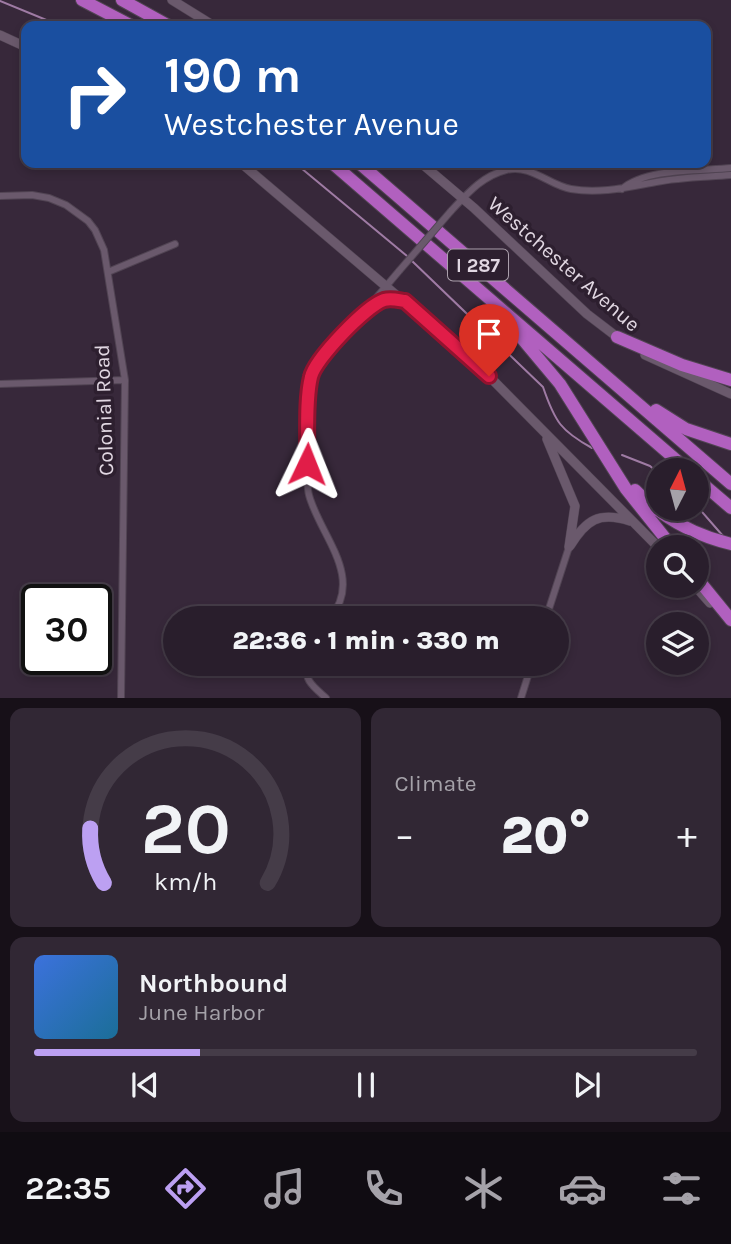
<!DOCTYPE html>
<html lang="en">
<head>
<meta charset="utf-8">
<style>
	:root { --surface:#291e2c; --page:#312734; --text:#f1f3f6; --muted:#a5a2a9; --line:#453c48; --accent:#bca0f2 }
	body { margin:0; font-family:Karla,sans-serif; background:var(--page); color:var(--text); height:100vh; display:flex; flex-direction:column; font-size:26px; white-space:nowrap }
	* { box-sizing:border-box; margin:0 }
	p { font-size:23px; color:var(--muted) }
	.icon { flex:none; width:38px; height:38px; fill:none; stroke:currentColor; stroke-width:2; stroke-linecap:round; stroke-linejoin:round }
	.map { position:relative; height:698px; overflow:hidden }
	.panel { display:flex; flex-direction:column; gap:10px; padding:10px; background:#171018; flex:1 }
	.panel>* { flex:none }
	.guide { position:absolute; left:21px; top:21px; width:690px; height:147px; border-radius:14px; box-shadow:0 4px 10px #0003,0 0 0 2px var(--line); background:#1a4fa0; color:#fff; overflow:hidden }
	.needle { width:46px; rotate:6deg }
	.controls { position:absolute; left:646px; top:458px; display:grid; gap:14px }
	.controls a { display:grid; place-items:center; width:63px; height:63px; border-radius:50%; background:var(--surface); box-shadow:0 4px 10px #0003,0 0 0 2px var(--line); font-size:35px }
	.speed { position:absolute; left:21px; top:584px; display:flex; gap:14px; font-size:35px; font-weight:700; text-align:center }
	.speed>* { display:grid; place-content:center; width:91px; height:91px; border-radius:50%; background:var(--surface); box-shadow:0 4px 10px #0003,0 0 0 2px var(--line); line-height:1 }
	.speed .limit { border:4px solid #111; border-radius:10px; background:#fff; color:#111 }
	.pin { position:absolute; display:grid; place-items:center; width:60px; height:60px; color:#fff; margin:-72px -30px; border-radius:50% 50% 50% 0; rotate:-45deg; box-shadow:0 0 7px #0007 }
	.pin .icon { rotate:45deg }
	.me { position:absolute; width:77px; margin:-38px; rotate:2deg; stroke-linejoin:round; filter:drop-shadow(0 0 5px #0008) }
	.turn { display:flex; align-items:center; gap:24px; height:147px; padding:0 28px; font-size:32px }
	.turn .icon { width:91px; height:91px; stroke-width:2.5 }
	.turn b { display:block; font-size:49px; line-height:60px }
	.big { font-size:52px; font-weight:800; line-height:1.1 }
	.panel .widget { flex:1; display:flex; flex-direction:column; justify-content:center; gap:10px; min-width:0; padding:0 24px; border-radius:14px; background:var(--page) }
	.panel .dial { align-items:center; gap:0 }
	.dial svg { height:182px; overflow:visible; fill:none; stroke:var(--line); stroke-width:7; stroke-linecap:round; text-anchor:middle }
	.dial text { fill:var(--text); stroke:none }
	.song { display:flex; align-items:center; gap:21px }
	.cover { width:84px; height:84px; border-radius:10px; background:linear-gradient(135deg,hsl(220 70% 55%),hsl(200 70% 35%)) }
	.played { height:7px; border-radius:4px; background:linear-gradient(90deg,var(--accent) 25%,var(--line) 25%) }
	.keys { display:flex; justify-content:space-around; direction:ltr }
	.heat { display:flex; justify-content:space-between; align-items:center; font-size:38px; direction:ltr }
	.panel .tiles { flex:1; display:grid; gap:10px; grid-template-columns:1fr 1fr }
	.widget:last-child { grid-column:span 2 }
	.trip { position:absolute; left:163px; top:606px; width:406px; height:70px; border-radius:35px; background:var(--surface); box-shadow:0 4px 10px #0003,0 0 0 2px var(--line); font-weight:800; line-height:70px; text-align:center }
	.menu { display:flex; height:112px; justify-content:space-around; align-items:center; background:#100c12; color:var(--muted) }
	.menu .icon { width:49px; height:49px }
	.menu .current { color:var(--accent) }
	.menu b { font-size:32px; color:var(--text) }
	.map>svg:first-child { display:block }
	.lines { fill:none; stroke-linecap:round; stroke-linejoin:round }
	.stream { stroke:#9f7ba4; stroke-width:2 }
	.minor-casing { stroke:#514453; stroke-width:8 }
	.secondary-casing { stroke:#514453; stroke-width:10 }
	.motorway-casing { stroke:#514453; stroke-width:14 }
	.minor { stroke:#6a596c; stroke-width:6 }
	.secondary { stroke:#6a596c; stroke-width:9 }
	.motorway { stroke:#b160bf; stroke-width:12 }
	.minor-bridge-casing { stroke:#514453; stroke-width:8; stroke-linecap:butt }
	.minor-bridge { stroke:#6a596c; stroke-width:6 }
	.route-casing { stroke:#92132f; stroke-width:18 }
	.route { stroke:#e11d48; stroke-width:12 }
	.labels { text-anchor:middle; stroke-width:7; stroke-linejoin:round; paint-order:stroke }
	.shield { fill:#2d1f2f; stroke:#aba0ac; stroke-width:2 }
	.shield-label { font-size:19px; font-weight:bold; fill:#e1d7e2 }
	.street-label { font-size:21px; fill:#e1d7e2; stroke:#2d1f2f }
</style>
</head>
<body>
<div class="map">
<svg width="731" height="698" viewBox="0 0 731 698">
	<rect width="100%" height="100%" fill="#37283a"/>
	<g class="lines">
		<path class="stream" d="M0,1l61,25
			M295,163l112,93
			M411,260l132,127c12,35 18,44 49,61
			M622,455l28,11 8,7
			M696,505l27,31"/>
		<defs>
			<path id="minor" d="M622,189c23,-21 78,-18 109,-21
				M0,196l32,-1 17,3 17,7 22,16 7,9 9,20 21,130 -4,318
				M451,211c16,-17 31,-35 55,-41 26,-6 42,15 65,19 29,5 57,-2 85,-7 24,-5 50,-5 75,-7
				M108,272l67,-28
				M371,307l16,-8 13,1
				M0,384l125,-4
				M330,618c35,-41 -11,-84 -21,-123 -4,-16 -2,-108 3,-123 7,-18 25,-31 38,-45 17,-18 33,-37 49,-56
				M546,618l23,-71
				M307,663c-4,17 7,24 19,35
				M521,698l11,-35"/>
			<path id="secondary" d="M172,0l42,26
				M0,35l26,12
				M241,163l235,200 183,185
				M421,163l53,45 113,106 34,26
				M645,355l86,39
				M547,439l28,67 -6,41
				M570,546c16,-26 29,-35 60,-25
				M695,586l15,17"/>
			<path id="motorway" d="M82,0l50,26
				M122,0l47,26
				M332,163l357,308
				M359,163l372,321
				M514,329l46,55 66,105 47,59
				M617,337l65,28 49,15
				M656,410l30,19 45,15
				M696,478l35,30
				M635,490c26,27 59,45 96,54
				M696,577l35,43"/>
		</defs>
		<use href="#minor" class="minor-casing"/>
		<use href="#secondary" class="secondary-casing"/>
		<use href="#motorway" class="motorway-casing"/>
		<use href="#minor" class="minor"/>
		<use href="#secondary" class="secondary"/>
		<use href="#motorway" class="motorway"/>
		<defs>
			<path id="minor-bridge" d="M399,271l52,-60"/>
		</defs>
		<use href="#minor-bridge" class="minor-bridge-casing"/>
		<use href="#minor-bridge" class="minor-bridge"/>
	</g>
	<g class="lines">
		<defs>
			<path id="route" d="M307,464c1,-25 -2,-63 4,-87 4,-18 55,-71 73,-77 7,-2 14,0 21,1l84,75"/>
		</defs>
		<use href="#route" class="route-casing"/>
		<use href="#route" class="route"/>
	</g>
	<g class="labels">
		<rect class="shield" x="448" y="249.5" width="60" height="31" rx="5"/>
		<g class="shield-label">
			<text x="478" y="272">I 287</text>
		</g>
		<g class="street-label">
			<text transform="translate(564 264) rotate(41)" y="7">Westchester Avenue</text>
			<text transform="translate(104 410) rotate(-92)" y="7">Colonial Road</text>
		</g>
	</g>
</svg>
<div class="controls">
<a><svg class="needle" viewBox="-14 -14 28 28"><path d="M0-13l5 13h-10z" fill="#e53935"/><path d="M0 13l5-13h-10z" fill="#a5a2a9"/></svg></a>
<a><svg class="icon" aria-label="search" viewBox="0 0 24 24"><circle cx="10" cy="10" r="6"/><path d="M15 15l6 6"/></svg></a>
<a><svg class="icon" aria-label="layers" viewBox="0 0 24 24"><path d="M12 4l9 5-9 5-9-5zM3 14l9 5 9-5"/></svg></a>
</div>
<div class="speed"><div class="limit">30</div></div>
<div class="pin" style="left:489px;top:376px;background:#d93025"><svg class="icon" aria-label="arrive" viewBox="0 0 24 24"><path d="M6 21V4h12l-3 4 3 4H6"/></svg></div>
<svg class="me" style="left:307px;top:464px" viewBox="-20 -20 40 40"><path d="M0-17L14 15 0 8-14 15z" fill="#e11d48" stroke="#fff" stroke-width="4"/></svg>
<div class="trip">22:36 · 1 min · 330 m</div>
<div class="guide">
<div class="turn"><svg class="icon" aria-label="right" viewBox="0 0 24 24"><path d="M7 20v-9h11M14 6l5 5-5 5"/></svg><div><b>190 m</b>Westchester Avenue</div></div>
</div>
</div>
<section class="panel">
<div class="tiles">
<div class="widget dial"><svg viewBox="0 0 100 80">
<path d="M14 69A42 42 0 1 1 86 69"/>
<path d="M14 69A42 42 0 0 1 8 45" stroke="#bca0f2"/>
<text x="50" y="56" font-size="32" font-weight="700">20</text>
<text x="50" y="72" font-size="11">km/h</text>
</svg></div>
<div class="widget"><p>Climate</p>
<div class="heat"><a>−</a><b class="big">20°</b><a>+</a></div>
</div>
<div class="widget">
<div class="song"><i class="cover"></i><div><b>Northbound</b><p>June Harbor</p></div></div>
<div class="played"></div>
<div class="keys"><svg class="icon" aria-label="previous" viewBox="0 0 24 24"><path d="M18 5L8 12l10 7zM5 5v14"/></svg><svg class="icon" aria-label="pause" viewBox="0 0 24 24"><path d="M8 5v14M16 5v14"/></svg><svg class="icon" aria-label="next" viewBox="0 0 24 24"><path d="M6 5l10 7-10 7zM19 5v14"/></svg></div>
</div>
</div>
</section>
<nav class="menu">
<b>22:35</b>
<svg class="icon current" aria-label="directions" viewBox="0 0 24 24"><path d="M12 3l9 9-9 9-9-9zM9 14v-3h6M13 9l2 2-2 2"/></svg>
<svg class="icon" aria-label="music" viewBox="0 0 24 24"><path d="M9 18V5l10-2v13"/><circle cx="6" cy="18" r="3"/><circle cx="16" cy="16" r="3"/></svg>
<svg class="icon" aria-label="phone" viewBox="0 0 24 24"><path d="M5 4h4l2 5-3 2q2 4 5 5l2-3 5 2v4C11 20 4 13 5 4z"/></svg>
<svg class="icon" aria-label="climate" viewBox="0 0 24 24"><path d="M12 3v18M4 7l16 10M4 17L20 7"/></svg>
<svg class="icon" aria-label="car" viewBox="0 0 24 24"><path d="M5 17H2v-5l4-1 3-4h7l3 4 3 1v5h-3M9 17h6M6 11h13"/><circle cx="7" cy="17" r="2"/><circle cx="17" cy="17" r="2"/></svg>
<svg class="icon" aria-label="filters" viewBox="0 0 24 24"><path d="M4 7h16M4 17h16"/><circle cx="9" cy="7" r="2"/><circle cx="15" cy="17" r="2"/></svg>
</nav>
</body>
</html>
